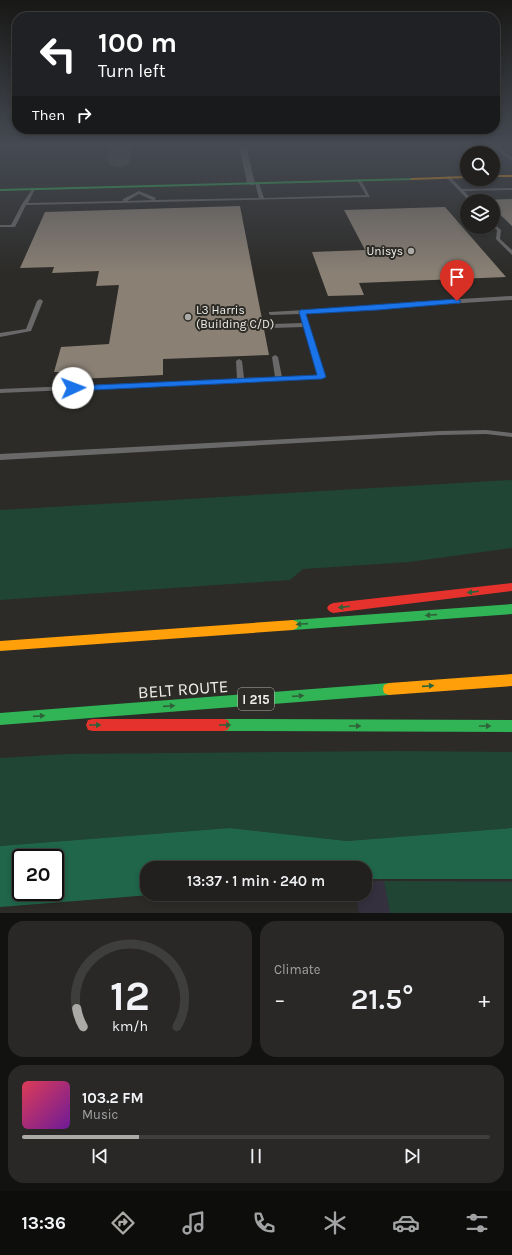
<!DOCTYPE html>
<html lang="en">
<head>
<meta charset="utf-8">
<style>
	:root { --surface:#21201e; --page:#292827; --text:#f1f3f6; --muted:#a2a3a4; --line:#3e3e3c; --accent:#abaaa6 }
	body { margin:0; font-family:Karla,sans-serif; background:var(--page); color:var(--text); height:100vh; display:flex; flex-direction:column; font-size:15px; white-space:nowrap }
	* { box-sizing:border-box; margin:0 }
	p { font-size:13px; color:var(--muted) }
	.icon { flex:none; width:22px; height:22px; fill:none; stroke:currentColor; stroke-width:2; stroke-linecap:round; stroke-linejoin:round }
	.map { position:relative; height:913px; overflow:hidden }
	.sheet { display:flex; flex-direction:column; gap:8px; padding:8px; background:#121210; flex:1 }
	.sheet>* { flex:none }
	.top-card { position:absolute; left:12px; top:12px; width:488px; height:122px; border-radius:16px; box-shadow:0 2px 6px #0003,0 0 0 1px var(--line); background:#202124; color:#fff; overflow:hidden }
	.buttons { position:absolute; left:460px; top:146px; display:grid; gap:8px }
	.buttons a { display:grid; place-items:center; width:40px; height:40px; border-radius:50%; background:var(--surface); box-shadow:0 2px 6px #0003,0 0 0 1px var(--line); font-size:20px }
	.speed { position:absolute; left:12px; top:849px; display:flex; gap:8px; font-size:20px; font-weight:700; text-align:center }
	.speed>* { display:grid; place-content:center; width:52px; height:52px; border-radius:50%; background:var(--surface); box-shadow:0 2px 6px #0003,0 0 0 1px var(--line); line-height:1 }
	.speed .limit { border:2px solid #111; border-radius:6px; background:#fff; color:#111 }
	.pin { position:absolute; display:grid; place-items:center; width:34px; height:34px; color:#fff; margin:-41px -17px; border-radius:50% 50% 50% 0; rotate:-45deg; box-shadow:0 0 4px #0007 }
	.pin .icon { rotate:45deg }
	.me { position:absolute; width:44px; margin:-22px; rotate:88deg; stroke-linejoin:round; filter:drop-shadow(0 0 3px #0008) }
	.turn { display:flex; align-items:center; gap:14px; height:84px; padding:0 20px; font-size:18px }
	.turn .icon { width:52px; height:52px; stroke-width:2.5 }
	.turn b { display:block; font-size:28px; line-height:34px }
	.then { display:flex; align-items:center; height:38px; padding:0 20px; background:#0003; gap:8px; font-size:15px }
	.big { font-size:30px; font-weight:600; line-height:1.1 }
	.sheet .card { flex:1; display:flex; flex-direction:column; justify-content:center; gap:6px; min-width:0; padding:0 14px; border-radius:16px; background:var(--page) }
	.sheet .dial { align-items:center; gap:0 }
	.dial svg { height:104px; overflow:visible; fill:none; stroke:var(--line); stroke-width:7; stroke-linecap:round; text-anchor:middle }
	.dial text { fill:var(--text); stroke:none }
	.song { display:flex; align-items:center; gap:12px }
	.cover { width:48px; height:48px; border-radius:6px; background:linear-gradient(135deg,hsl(350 70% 55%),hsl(280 70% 35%)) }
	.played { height:4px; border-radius:2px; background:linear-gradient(90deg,var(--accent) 25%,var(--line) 25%) }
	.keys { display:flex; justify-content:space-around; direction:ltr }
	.heat { display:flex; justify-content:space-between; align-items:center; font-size:22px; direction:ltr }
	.sheet .tiles { flex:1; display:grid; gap:8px; grid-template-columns:1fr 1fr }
	.card:last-child { grid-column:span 2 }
	.trip { position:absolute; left:140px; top:861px; width:232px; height:40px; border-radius:16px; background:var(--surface); box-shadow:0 2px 6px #0003,0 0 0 1px var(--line); font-weight:600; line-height:40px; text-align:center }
	.dock { display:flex; height:64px; justify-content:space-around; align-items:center; background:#0d0d0c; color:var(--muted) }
	.dock .icon { width:28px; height:28px }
	.dock .selected { color:var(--accent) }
	.dock b { font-size:18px; color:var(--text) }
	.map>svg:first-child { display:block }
	.education { fill:#34303e }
	.green { fill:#204535 }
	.forest { fill:#1f664b; fill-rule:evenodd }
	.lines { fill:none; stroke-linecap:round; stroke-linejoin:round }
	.taxiway { fill:#4a4a48; fill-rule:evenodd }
	.building { fill:#8a8074 }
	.lane { fill:#6a6969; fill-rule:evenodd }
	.street { fill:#6a6969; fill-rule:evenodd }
	.fast { fill:#30b455; fill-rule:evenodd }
	.slow { fill:#ff9f0a; fill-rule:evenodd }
	.jam { fill:#e5322d; fill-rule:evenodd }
	.oneway { fill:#2f6239 }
	.route { fill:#1a73e8; stroke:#114b97 }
	.poi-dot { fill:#abaaa6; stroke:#2e2c26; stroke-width:1.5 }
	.labels { text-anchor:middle; stroke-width:4; stroke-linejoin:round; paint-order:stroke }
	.far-poi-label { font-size:12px; fill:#f0eeea; stroke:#2e2c26; text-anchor:end }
	.shield { fill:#2e2c26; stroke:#b6b4af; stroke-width:1 }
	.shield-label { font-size:13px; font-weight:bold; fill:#f0eeea }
	.near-street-label { font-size:17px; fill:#f0eeea; stroke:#2e2c26 }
</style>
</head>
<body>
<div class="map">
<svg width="512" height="913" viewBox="0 0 512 913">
	<rect width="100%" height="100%" fill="#2c2b28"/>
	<path class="education" d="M486,146h26v21z
		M365,881h147v32h-153l-3,-19h9z"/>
	<path class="green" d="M512,480v68l-103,14 -106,7 -13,11 -290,20v-90z
		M396,751l116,1v76l-165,13 -117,-13 -230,18v-88l67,-4z
		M384,881l128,1v31h-122z"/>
	<path class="forest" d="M230,828l117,13 165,-13v51h-147v-11h-218v26h16l-163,13v-61zM21,858h34v34h-34z"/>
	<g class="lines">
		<path class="taxiway" d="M111,146h22l-2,14 -3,5 -9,2 -9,-2 -3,-5z"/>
	</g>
	<path class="building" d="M512,199v27l-19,-18v-7l-9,-1z
		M240,206l29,149 -106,4v16l-105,5 2,-8h-6l7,-25 48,-3 10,-59 -23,1 3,-15 -47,2 2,-6 -34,1 25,-56z
		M445,207l61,70 -147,6 5,12 -36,1 -16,-44 53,-2 -21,-40z"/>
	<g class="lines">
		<path class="lane" d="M492,146h10l-4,1 14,11v3z
			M447,176h2l13,13 50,-1v2l-48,1 9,10h-4l-22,-23z
			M359,179l2,1 9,17 -344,8 -11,22h-15v-2h11l11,-21 11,-16 2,1 -7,14 95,-2v-2l16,-8 17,7 -1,2 104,-2 -4,-15 2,-1 2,1 5,15 102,-3 -9,-15zM139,194l13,6h1l-26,1z
			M493,223l8,7 -1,9 12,11v5l-16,-16 1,-9 -4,-3z
			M512,296v4c-69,4 -138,10 -207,14l20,63 -3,2 -322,14v-4l237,-10 -1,-18 3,-2 3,2 2,17 31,-1 -3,-20 3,-2 3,2 4,20 36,-2 -14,-48 -32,1 -3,-2 3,-2 30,-1 -2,-9 -29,1 -2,-1v-2l109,-6 33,-4z
			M40,299l3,2 -12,30 -31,6v-4l26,-4 11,-28z
			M486,430l26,3v4l-26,-3 -46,1 -440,25v-6l440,-23z"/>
		<path class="street" d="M239,146h7l9,37 -1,2h-3l-4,-2z"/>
		<path class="fast" d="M414,178l-2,2 -412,11v-2z
			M512,604v10l-219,16 -4,-2 -2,-3 2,-3 4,-2z
			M389,683l5,2 1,4 -1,4 -5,2 -389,30v-12z
			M223,719l289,1v12l-289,-1 -5,-1 -2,-5 2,-5z"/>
		<path class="slow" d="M493,175h19v2h-19z
			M467,176v2l-55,2 -2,-1 2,-1z
			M293,620l4,2 2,3 -2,3 -4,2 -293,21v-10z
			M512,674v12l-123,9 -5,-2 -1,-4 1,-4 5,-2z"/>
		<path class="jam" d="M512,583v8l-179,22 -4,-2 -2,-3 2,-3 4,-2z
			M93,719h130l5,1 2,5 -2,5 -5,1h-130l-5,-1 -2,-5 2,-5z"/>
	</g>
	<defs><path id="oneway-solid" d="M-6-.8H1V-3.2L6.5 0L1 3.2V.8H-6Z"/></defs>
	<g class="oneway">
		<use href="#oneway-solid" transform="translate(473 592) rotate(173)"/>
		<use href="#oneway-solid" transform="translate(344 607) rotate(173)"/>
		<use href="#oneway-solid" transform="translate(431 615) rotate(176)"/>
		<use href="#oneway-solid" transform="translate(302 624) rotate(176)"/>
		<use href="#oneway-solid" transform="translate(428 686) rotate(-4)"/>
		<use href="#oneway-solid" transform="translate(298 696) rotate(-4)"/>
		<use href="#oneway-solid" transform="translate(169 706) rotate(-4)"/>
		<use href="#oneway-solid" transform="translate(39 716) rotate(-4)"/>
		<use href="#oneway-solid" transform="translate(95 725)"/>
		<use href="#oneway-solid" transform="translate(225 725)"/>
		<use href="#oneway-solid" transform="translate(355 726)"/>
		<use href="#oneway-solid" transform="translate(485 726)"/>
	</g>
	<linearGradient id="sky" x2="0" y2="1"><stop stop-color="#181816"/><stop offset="0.53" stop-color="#454a53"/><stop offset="1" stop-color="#454a53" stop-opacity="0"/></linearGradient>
	<rect width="512" height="274" fill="url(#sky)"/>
	<path class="route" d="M457,299l4,2 -1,2 -82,7 -72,4 20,63 -4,2 -249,12 -4,-3 4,-2 244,-11 -18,-63 1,-2z"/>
	<g class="poi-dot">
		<circle cx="411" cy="251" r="4"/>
		<circle cx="188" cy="317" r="4"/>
	</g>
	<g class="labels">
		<g class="far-poi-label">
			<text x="403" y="255">Unisys</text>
			<text x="196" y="314" text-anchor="start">L3 Harris<tspan x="196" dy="14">(Building C/D)</tspan></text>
		</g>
		<rect class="shield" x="238" y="688" width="36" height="22" rx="3"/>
		<g class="shield-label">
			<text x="256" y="704">I 215</text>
		</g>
		<g class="near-street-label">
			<text transform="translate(183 689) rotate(-4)" y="6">BELT ROUTE</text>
		</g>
	</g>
</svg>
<div class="buttons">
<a><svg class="icon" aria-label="search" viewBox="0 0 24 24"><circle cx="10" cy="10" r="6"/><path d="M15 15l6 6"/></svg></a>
<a><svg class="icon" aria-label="layers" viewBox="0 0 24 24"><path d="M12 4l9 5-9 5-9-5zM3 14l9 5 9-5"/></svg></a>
</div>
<div class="speed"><div class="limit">20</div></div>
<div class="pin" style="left:457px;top:301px;background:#d93025"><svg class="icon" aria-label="arrive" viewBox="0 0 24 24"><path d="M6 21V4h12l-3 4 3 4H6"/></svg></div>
<svg class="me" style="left:73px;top:388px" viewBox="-20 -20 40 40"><circle r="19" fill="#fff"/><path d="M0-13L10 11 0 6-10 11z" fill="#1a73e8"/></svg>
<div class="trip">13:37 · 1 min · 240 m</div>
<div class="top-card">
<div class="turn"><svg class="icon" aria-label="left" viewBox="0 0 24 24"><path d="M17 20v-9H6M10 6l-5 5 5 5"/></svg><div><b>100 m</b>Turn left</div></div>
<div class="then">Then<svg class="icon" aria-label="right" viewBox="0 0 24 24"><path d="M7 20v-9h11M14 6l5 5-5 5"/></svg></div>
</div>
</div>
<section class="sheet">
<div class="tiles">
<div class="card dial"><svg viewBox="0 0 100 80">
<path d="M14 69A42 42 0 1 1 86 69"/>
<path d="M14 69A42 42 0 0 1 9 55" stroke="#abaaa6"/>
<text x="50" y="56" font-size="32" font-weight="700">12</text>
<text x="50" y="72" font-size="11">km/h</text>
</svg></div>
<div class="card"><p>Climate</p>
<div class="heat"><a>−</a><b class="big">21.5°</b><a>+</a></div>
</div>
<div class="card">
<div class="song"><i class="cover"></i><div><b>103.2 FM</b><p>Music</p></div></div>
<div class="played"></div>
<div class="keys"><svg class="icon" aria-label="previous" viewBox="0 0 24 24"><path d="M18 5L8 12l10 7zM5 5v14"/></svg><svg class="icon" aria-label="pause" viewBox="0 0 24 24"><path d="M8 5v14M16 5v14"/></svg><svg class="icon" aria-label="next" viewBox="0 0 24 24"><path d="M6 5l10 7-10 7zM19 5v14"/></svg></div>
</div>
</div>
</section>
<nav class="dock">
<b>13:36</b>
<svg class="icon selected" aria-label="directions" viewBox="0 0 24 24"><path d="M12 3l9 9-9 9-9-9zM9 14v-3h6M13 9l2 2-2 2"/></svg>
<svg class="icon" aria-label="music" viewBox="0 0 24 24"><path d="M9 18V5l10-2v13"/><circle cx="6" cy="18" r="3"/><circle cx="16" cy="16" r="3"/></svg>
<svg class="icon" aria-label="phone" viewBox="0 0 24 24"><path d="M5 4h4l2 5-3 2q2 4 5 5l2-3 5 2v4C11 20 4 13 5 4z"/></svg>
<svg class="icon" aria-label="climate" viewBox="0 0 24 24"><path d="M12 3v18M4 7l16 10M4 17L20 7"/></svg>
<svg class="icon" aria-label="car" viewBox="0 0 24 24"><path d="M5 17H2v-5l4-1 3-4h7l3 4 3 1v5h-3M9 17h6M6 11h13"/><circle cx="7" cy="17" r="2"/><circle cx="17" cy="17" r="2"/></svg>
<svg class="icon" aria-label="filters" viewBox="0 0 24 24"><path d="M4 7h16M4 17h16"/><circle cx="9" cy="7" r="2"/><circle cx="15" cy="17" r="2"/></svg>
</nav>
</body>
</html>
